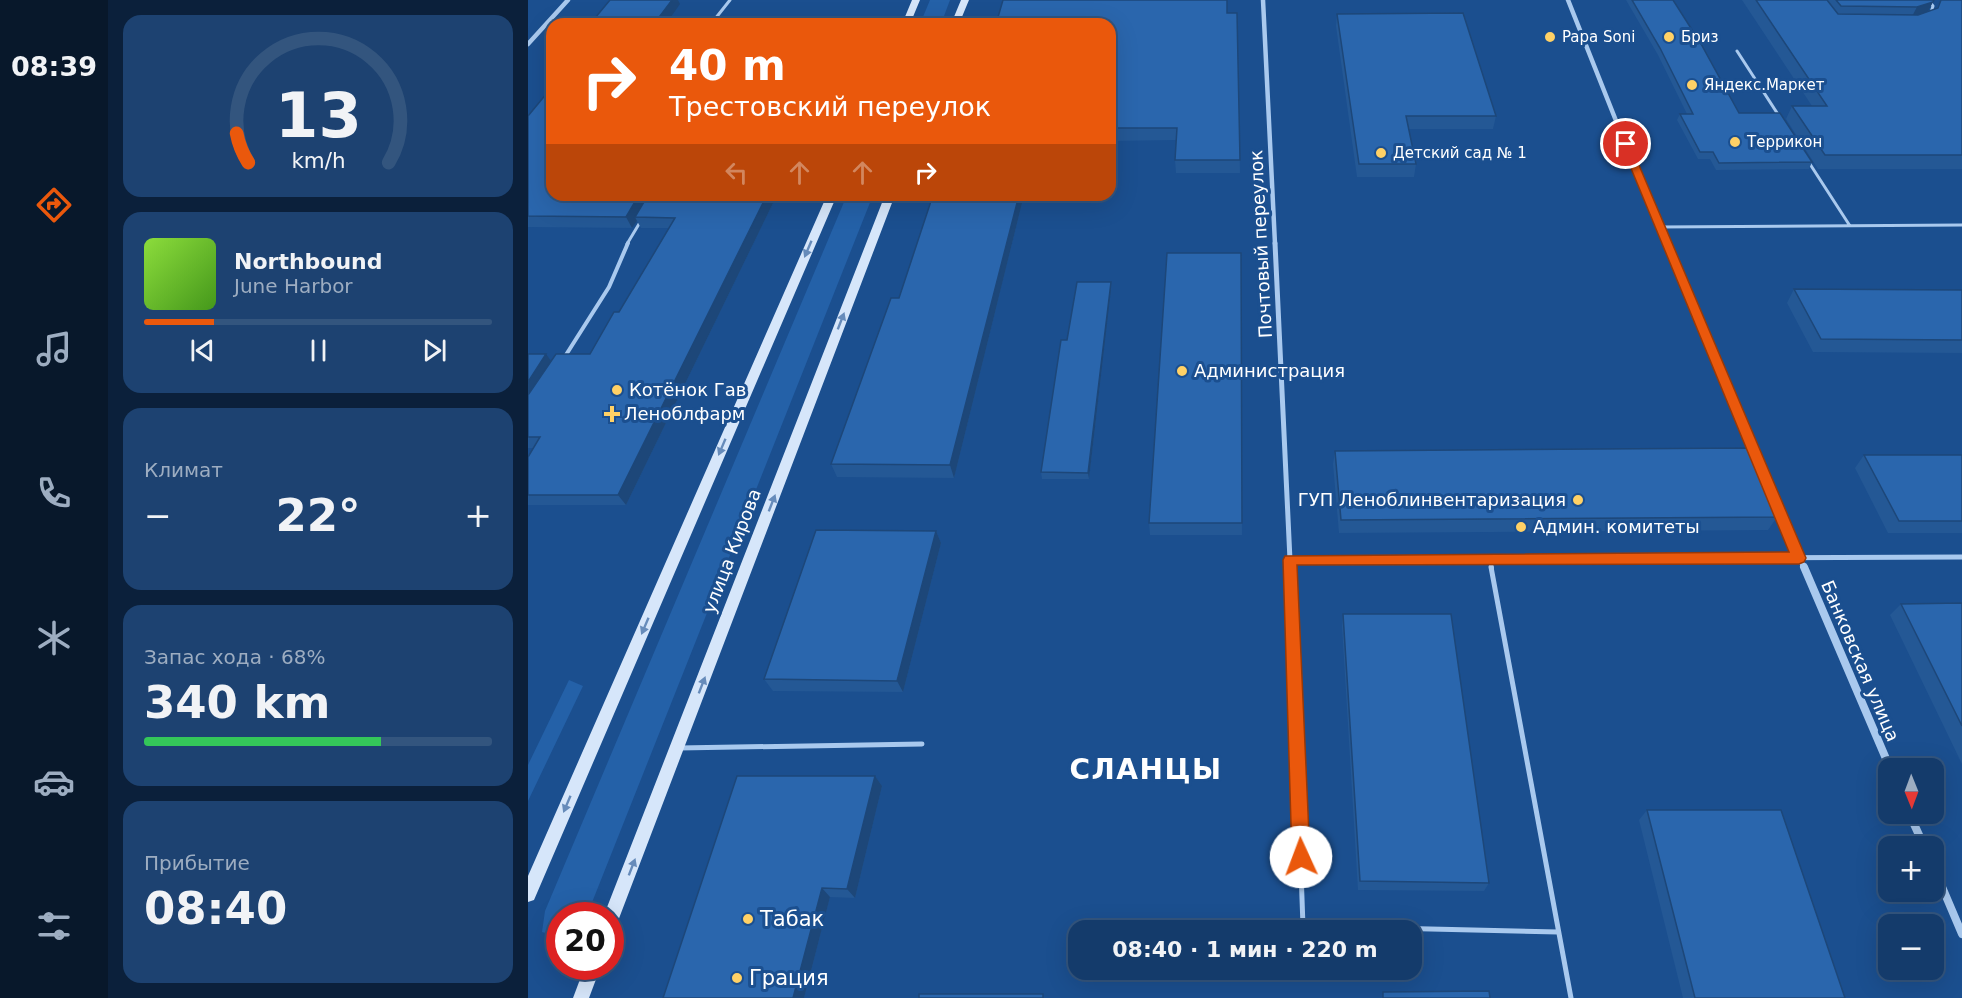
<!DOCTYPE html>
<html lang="ru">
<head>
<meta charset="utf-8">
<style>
	:root { --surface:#143b6b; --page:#1d4271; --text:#f1f3f6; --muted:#9dadc1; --line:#33557e; --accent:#ea580c }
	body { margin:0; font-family:"DejaVu Sans",sans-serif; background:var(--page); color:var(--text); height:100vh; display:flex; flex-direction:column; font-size:22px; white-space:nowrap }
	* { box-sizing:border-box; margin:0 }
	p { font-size:20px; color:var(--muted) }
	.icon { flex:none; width:33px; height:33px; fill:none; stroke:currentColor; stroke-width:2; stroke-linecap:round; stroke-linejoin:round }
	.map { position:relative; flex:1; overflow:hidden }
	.panel { display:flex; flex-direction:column; gap:15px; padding:15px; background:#0b203b; width:420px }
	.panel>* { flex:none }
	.guide { position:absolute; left:18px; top:18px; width:570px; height:183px; border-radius:18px; box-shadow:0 6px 24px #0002,0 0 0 2px var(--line); background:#ea580c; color:#fff; overflow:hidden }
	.needle { width:39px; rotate:179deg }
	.tools { position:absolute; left:1350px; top:758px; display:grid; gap:12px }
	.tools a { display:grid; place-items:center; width:66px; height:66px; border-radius:12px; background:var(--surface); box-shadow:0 6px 24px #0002,0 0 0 2px var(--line); font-size:30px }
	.speed { position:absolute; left:18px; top:902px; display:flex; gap:12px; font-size:30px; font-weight:700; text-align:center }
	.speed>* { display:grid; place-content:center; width:78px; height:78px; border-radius:50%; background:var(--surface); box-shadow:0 6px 24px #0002,0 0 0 2px var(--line); line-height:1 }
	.speed .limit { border:9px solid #d22; background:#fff; color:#111 }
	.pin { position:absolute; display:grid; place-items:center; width:51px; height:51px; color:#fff; margin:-26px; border:3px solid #fff; border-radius:50%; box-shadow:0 2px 6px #0007 }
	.me { position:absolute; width:66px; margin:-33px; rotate:358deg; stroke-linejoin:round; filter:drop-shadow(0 0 4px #0008) }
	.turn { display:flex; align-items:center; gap:21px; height:126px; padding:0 24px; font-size:27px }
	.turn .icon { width:78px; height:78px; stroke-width:2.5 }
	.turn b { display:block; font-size:42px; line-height:51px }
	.lanes { display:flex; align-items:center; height:57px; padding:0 24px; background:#0003; justify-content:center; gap:30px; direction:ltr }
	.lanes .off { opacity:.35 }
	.big { font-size:45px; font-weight:700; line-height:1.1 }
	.panel .tile { flex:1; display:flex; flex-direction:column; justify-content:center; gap:9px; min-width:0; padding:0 21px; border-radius:18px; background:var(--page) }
	.panel .dial { align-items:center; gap:0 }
	.dial svg { height:156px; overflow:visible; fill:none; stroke:var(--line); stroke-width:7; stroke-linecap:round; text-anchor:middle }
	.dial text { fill:var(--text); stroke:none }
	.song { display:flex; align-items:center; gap:18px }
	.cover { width:72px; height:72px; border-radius:9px; background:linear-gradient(135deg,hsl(90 70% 55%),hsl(100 70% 35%)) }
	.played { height:6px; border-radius:3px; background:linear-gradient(90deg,var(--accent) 20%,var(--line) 20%) }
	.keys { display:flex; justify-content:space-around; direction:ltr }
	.heat { display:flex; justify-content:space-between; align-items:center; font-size:33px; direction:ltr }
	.charge { height:9px; border-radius:4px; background:linear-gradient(90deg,#34c759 68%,var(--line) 0) }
	.trip { position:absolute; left:540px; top:920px; width:354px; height:60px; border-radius:18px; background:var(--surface); box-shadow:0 6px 24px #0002,0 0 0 2px var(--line); font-weight:700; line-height:60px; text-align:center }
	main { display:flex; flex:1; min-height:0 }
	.dock { display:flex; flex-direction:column; width:108px; justify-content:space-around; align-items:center; background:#08182b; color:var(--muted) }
	.dock .icon { width:42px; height:42px }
	.dock .current { color:var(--accent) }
	.dock b { font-size:27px; color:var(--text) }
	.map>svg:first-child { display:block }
	.green { fill:#2461a8 }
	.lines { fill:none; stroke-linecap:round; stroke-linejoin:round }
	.service-far2 { stroke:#a9c9ee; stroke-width:3 }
	.service-far1 { stroke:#a9c9ee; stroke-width:4 }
	.service { stroke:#a9c9ee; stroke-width:5 }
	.minor-far2 { stroke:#a9c9ee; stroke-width:4.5 }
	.minor-far1 { stroke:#a9c9ee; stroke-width:5 }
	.minor { stroke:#a9c9ee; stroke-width:8 }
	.secondary { fill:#d6e6fa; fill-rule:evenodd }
	.wall { fill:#245895 }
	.shaded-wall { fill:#1d4779 }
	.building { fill:#2a66ad; stroke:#1d4779; stroke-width:1.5 }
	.oneway { fill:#668bba }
	.route { fill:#ea580c; stroke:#983908; stroke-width:1.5 }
	.poi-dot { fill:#ffd166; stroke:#1b4f8f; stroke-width:2 }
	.labels { text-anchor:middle; stroke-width:6; stroke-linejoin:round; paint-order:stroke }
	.far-poi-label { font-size:15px; fill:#fff; stroke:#1b4f8f; text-anchor:start }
	.street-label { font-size:18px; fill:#fff; stroke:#1b4f8f }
	.poi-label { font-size:18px; fill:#fff; stroke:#1b4f8f; text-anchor:start }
	.near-poi-label { font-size:21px; fill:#fff; stroke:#1b4f8f; text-anchor:start }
	.near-district-label { font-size:28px; font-weight:bold; letter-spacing:1.5px; fill:#fff; stroke:#1b4f8f }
</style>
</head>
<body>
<main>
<nav class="dock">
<b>08:39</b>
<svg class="icon current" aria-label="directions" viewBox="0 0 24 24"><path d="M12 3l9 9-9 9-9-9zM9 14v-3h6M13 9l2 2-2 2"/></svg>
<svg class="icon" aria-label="music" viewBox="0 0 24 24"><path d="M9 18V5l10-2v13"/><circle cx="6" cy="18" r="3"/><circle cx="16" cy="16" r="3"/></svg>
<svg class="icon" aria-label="phone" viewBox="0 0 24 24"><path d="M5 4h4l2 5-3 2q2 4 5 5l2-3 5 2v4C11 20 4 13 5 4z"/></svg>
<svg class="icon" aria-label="climate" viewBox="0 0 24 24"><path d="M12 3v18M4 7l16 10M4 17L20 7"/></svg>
<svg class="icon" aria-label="car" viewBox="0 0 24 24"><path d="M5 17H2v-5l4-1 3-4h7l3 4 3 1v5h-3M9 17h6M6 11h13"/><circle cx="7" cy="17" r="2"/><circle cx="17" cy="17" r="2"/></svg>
<svg class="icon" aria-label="filters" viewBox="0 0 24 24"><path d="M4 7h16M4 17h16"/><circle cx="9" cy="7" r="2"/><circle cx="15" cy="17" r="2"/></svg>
</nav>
<section class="panel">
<div class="tile dial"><svg viewBox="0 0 100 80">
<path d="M14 69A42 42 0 1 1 86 69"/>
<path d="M14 69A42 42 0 0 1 8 54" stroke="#ea580c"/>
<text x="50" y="56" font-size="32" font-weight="700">13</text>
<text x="50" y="72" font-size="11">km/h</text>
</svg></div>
<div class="tile">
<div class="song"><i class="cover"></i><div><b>Northbound</b><p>June Harbor</p></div></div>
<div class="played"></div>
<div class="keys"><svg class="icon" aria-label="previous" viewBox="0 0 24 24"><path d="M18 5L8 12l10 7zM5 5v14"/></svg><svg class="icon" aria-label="pause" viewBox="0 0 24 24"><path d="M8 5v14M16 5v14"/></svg><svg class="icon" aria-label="next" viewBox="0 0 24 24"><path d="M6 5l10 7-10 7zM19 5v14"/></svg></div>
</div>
<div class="tile"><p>Климат</p>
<div class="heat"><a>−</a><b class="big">22°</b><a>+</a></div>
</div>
<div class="tile"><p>Запас хода · 68%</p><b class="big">340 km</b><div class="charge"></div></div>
<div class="tile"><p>Прибытие</p><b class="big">08:40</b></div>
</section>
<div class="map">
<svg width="1434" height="998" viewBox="0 0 1434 998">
	<rect width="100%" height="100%" fill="#1b4f8f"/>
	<path class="green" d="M402,0h20l-9,24h-21z
		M319,195h26l-284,715 -3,5h-26l-1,22 -17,-5 3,-21z
		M41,680l14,6 -55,115v-36z"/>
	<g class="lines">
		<path class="service-far2" d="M1400,0l5,6 -3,10
			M183,24l19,-24
			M1209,51l42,65
			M1280,161l42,65
			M1130,227l304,-2
			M99,244l15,-25"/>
		<path class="service-far1" d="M36,358l45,-71 19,-44
			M962,559l2,9
			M762,560v8"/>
		<path class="service" d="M762,567l13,359 255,6
			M963,567l80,431
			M151,748l243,-4"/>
		<path class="minor-far2" d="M735,0l12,244
			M1040,0l97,244
			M0,44l40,-44"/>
		<path class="minor-far1" d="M747,243l15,317 672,-3
			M1137,243l139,325"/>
		<path class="minor" d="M1276,567l86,201
			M1381,813l15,33
			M1406,868l28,66"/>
		<path class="secondary" d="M384,0h8l-10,24h-8z
			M433,0h8l-10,24h-8z
			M299,195h10l-303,705 -6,2v-26z
			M357,195h10l-277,726 -2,6 -6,2v-14h-6z
			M57,966h16l-12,32h-16z"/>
	</g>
	<path class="wall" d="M1098,0h47l66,113 73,49 -3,7 -93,1 -6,-11h-12l-21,-39 3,-6h7l-29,-59z
		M1214,0h192l-6,11 8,-2 5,-9h21v169h-144l-32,-50 6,-13h20z
		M700,13h9l3,160h-64l-1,-13 1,-20 -66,1v-117z
		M809,14l159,102 -3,13h-85l8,35 -2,13h-57l-21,-151z
		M0,116l24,79h225l-151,310h-98v-48l6,-9h-6v-94l23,7 39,-7 29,-42 50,-84h-28l-4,-7 -5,7 -104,-1z
		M405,195h91l-70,283 -117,-1 -6,-13 68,-166z
		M713,253l1,282h-92l-1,-12z
		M583,282v7l-22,190h-47l-1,-7 26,-132z
		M1266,289l168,1v63l-149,-1 -26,-49z
		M807,451l442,66 -9,13 -429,3 -6,-69z
		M1336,455h98v78h-74l-33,-65z
		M408,531l5,12 -38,149 -130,-1 -9,-12z
		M1434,603v161l-72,-149 11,-11z
		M815,614l146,269 -5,8 -126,-1 -16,-264z
		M347,776l7,10 -27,112 -25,-1 -26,101h-141z
		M1119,810l198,188h-162l-44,-178z"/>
	<path class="shaded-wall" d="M141,0h9l2,4 -14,20h-12z
		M1405,2l-7,13 -16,5 7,-13z
		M111,195h13l-17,22 2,4 -5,7 -6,-11z
		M239,195h10l-151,310 -8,-10z
		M491,195h5l-70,283 -4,-13z
		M583,282v7l-22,190 -1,-6z
		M18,354l8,11 -26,40v-23z
		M408,531l5,12 -38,149 -6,-11z
		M347,776l7,10 -27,112 -8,-9z
		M294,888l8,9 -26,101h-11z"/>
	<path class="building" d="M82,0h62l-18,24h-64z
		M475,0h224v13h10l3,147h-65l2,-32h-67v-104h-114z
		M1104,0h41l28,44 38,69h41l32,49 -93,1 -6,-11h-13l-20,-38h13l-33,-66z
		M1228,0h71l11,14 80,1 20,-7 3,-8h21v155h-137l-33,-49h35z
		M1308,0h98l-1,2 -16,5 -76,-1z
		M935,13l33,103h-90l10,48h-57l-22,-150z
		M24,87v108h87l-13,22 -98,-1v-100z
		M120,195h119l-149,300h-90v-38l12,-20h-12v-42l28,-41h34l24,-42h5l56,-94 -40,-1z
		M405,195h86l-69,270 -119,-1 60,-166h8z
		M639,253h74l1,270h-93z
		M549,282h34l-23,191 -47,-1 20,-132h6z
		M1266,289l168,1v50l-141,-1z
		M0,354h18l-18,28z
		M1219,448l30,69 -436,3 -6,-69z
		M1336,455h98v66h-63z
		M288,530l120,1 -39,150 -133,-2z
		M1434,603v123l-61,-122z
		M815,614h108l38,269 -129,-2z
		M209,776h138l-28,113 -25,-1 -29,110h-130z
		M1119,810h134l64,188h-150z
		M961,991l1,7h-107v-6z
		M391,994h124v4h-124z"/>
	<defs><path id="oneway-solid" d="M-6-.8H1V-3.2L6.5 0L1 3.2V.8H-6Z" transform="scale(1.5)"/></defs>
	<g class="oneway">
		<use href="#oneway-solid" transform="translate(280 249) rotate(113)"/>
		<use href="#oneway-solid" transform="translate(313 321) rotate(-69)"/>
		<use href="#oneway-solid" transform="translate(194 447) rotate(113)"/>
		<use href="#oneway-solid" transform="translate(244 503) rotate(-69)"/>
		<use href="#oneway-solid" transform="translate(117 626) rotate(113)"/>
		<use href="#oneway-solid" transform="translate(174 685) rotate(-69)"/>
		<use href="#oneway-solid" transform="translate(39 804) rotate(113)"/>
		<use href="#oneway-solid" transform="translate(104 867) rotate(-69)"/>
	</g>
	<path class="route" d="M1094,142l8,2 176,414 -2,4 -5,2 -502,1 13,292 -3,6 -6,3 -6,-3 -3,-6 -9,-297 2,-4 504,-4 -168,-408z"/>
	<g class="poi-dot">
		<circle cx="1022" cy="37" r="6"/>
		<circle cx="1141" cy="37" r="6"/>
		<circle cx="1164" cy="85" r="6"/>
		<circle cx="1207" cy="142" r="6"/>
		<circle cx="853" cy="153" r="6"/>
		<circle cx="654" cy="371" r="6"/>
		<circle cx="89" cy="390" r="6"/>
		<path d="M81 405h6v6h6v6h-6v6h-6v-6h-6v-6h6z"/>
		<circle cx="1050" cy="500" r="6"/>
		<circle cx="993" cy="527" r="6"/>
		<circle cx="220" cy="919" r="6"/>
		<circle cx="209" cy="978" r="6"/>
	</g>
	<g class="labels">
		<g class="far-poi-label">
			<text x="1034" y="42">Papa Soni</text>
			<text x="1153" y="42">Бриз</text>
			<text x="1176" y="90">Яндекс.Маркет</text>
			<text x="1219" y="147">Террикон</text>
			<text x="865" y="158">Детский сад № 1</text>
		</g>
		<g class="street-label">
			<text transform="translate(733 244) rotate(-93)" y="6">Почтовый переулок</text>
			<text transform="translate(204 551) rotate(-69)" y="6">улица Кирова</text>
			<text transform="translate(1332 661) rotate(67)" y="6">Банковская улица</text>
		</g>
		<g class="poi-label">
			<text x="666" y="377">Администрация</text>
			<text x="101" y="396">Котёнок Гав</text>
			<text x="96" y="420">Леноблфарм</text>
			<text x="1038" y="506" text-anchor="end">ГУП Леноблинвентаризация</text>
			<text x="1005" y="533">Админ. комитеты</text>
		</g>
		<g class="near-poi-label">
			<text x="232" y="926">Табак</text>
			<text x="221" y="985">Грация</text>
		</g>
		<g class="near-district-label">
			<text x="618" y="779">СЛАНЦЫ</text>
		</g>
	</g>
</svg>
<div class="tools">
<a><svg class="needle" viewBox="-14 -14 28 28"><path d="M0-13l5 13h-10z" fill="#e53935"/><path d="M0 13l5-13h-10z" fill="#9dadc1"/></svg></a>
<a>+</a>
<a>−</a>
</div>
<div class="speed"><div class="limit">20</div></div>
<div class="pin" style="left:1098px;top:144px;background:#d93025"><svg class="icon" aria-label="arrive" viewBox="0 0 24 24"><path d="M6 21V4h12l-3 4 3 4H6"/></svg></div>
<svg class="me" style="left:773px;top:857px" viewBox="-20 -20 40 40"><circle r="19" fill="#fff"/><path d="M0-13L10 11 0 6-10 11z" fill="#ea580c"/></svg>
<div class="trip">08:40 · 1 мин · 220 m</div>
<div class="guide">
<div class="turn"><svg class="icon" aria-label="right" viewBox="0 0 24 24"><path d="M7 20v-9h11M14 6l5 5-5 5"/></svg><div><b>40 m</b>Трестовский переулок</div></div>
<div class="lanes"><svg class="icon off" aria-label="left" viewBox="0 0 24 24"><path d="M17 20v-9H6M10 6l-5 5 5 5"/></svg><svg class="icon off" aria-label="ahead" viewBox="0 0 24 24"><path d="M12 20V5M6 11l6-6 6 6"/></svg><svg class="icon off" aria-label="ahead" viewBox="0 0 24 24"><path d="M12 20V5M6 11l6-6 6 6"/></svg><svg class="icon" aria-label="right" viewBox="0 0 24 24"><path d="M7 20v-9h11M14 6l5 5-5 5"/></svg></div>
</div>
</div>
</main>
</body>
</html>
